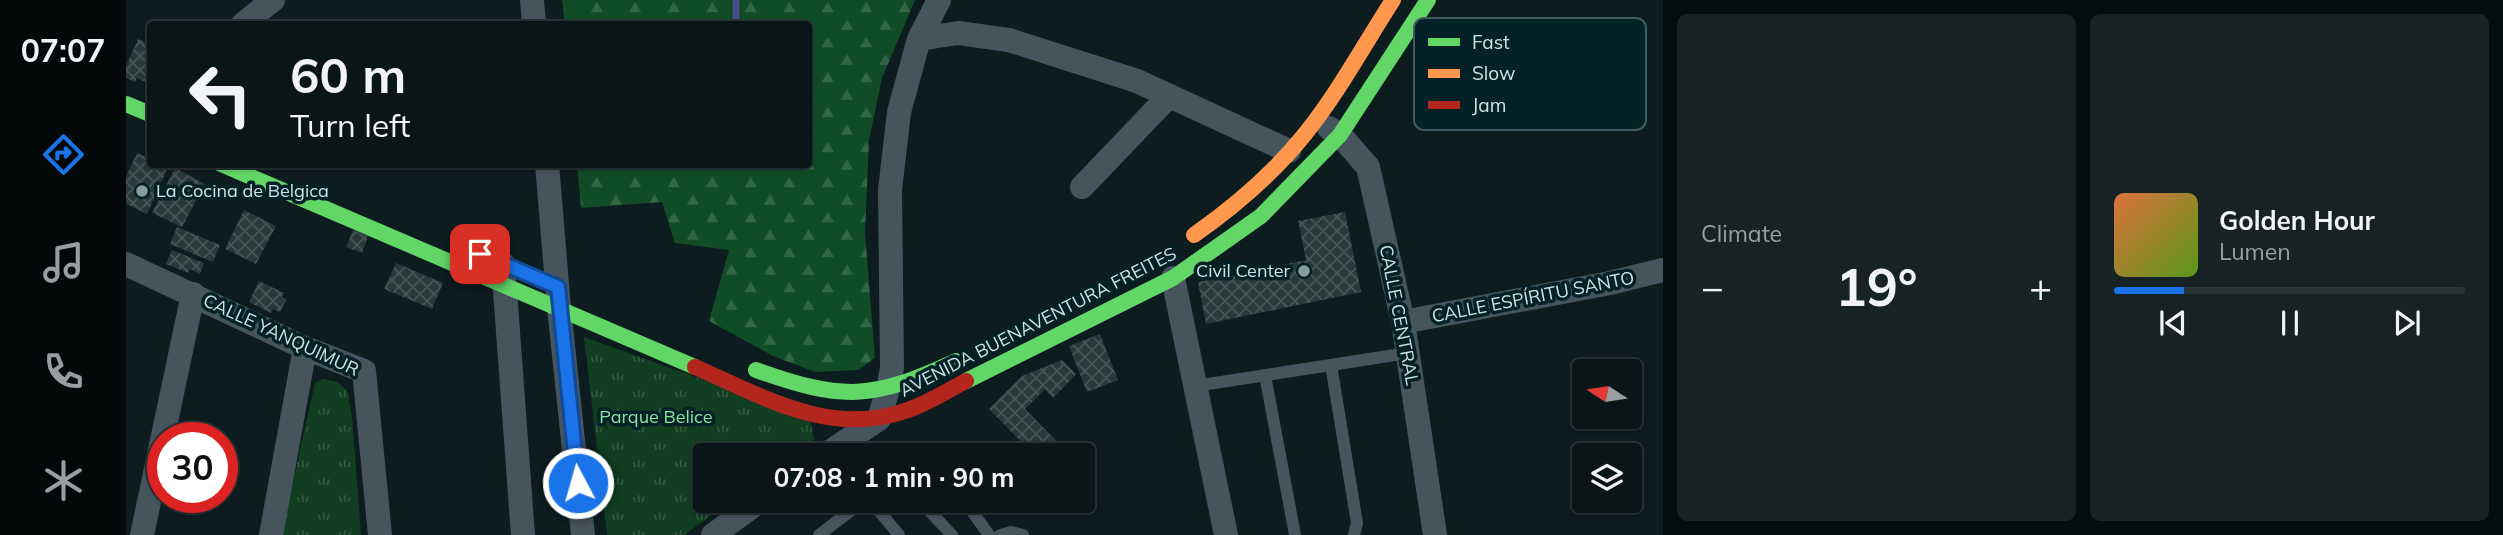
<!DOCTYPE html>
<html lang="en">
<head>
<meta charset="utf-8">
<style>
	:root { --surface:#091517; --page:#172224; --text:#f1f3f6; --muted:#999fa1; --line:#293436; --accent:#1a73e8 }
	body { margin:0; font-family:Mulish,sans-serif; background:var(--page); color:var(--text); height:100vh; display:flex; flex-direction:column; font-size:26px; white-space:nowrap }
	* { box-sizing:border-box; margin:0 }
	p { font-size:23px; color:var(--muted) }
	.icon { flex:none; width:38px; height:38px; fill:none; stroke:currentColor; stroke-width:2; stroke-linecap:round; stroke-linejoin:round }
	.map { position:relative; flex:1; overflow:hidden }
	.details { display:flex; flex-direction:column; gap:14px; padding:14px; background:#050c0d; width:840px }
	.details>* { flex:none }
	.hud { position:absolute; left:21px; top:21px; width:665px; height:147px; border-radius:7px; box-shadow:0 2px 5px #0004,0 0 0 2px var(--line); background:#091517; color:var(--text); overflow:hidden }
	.needle { width:46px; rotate:282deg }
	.buttons { position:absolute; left:1446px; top:359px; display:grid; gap:14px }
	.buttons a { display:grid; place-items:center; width:70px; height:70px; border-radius:7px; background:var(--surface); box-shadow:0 2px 5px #0004,0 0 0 2px var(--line); font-size:35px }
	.speed { position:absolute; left:21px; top:422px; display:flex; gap:14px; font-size:35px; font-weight:700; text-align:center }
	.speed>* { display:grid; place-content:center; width:91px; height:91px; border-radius:50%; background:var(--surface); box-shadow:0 2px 5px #0004,0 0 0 2px var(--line); line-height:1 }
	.speed .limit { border:10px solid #d22; background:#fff; color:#111 }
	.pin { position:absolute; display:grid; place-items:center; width:60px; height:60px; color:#fff; margin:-30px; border-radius:14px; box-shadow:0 4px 10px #0006 }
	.me { position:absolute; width:77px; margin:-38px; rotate:354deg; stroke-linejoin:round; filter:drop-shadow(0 0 5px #0008) }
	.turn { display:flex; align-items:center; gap:24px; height:147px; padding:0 28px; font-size:32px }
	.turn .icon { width:91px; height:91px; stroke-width:2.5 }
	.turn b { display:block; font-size:49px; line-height:60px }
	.big { font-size:52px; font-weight:700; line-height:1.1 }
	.details .card { flex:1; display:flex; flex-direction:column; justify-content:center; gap:10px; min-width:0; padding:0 24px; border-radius:10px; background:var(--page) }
	.song { display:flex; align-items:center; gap:21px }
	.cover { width:84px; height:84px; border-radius:10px; background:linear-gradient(135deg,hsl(20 70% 55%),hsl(90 70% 35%)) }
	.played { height:7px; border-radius:4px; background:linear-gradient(90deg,var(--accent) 20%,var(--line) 20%) }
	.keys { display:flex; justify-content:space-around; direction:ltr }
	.heat { display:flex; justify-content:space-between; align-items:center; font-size:38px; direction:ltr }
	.details .tiles { flex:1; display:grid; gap:14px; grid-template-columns:repeat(2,1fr) }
	.trip { position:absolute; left:567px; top:443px; width:402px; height:70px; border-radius:7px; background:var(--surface); box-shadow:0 2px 5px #0004,0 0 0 2px var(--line); font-weight:700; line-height:70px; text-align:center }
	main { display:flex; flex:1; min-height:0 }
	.menu { display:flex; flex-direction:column; width:126px; justify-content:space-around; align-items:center; background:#040809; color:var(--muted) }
	.menu .icon { width:49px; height:49px }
	.menu .selected { color:var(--accent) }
	.menu b { font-size:32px; color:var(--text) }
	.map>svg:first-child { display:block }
	.forest { fill:url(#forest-firs) }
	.park { fill:url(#park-tufts) }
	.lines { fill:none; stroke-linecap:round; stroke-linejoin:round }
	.stream { stroke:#484f86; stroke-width:7 }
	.building { fill:url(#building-cross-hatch) }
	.lane { stroke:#46545e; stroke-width:12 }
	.street { stroke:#46545e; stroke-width:24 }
	.fast { stroke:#63d668; stroke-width:16 }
	.slow { stroke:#ff974d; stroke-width:16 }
	.jam { stroke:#b3261e; stroke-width:16 }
	.route-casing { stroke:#114b97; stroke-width:18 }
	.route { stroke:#1a73e8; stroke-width:12 }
	.poi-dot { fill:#899ca0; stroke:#042127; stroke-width:2.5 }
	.labels { text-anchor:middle; stroke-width:7; stroke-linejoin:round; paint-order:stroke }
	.poi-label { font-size:18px; fill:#cde1e6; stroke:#042127; text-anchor:start }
	.street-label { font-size:18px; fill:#cde1e6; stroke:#042127 }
	.park-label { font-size:18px; fill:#8ce39f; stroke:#042127 }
	.key { fill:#042127; stroke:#405b60; stroke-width:2 }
	.key-label { font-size:19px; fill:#cde1e6 }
</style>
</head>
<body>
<main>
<nav class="menu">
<b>07:07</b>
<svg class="icon selected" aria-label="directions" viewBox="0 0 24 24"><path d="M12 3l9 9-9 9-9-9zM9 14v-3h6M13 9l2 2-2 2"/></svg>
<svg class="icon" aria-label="music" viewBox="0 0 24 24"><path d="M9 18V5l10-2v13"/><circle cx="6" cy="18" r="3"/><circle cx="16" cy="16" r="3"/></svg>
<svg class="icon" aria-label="phone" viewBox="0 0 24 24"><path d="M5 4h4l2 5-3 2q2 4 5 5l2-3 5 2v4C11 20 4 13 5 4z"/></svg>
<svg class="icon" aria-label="climate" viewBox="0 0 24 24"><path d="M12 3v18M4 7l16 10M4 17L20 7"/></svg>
</nav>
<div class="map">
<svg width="1537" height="535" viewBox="0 0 1537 535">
	<defs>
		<pattern id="forest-firs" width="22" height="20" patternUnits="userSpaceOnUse" patternTransform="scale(1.75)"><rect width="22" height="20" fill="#104c26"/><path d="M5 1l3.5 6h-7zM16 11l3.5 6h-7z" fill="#326646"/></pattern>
		<pattern id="park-tufts" width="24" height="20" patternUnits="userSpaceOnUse" patternTransform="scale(1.75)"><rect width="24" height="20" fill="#113d20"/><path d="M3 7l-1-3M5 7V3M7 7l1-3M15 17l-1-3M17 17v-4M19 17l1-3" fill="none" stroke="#325940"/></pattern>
		<pattern id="building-cross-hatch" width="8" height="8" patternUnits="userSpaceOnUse" patternTransform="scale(1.75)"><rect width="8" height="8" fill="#283939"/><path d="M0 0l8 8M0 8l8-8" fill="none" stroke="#465556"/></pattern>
	</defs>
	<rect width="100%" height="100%" fill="#0c1c1f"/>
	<path class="forest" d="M436,0h353l-33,78 -13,62 -4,93 10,125 -17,12 -43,2 -42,-16 -64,-35 20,-71 -54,-7 -13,-41 -81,6 -4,-43 231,-1v-140h-243z"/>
	<path class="park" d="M458,337l226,81 4,22 -20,15h-89v45l26,1 -47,34h-77z
		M197,379l14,3 10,8 5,26 9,119h-80l34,-152z"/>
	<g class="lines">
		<path class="stream" d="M610,0v24"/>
	</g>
	<path class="building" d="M12,39l12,5v40l-13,-6 -2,4 -9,-4v-12z
		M11,153l13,6v5l18,3 -21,47 -21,-10v-27z
		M49,168l30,16 -23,43 -30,-14z
		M118,210l32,16 -20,38 -31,-15z
		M1219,212l16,80 -155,32 -8,-42 108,-22 -8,-39z
		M51,227l43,18 -7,17 -43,-18z
		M227,230l15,6 -6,17 -16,-6z
		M46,250l32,13 -4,11 -10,-5 -2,4 -22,-9z
		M270,263l47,20 -11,26 -48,-20z
		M133,281l25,12 -2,4 4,3 -6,12 -7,-3 -2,4 -22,-11z
		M974,334l18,46 -31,12 -18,-46z
		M936,360l14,14 -23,24 -8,-9 -20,20 45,46h-36l-45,-46 33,-33z
		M957,469l12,12 -12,12z"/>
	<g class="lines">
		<path class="lane" d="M1205,365l26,158 -3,12
			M1139,375l30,160
			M1069,386l213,-33
			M744,500l29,35
			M793,500l33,35
			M838,500l25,35
			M693,535l46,-35
			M874,535l11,-3 12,3"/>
		<path class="street" d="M406,0l2,24
			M117,24l30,-24
			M793,39l39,-6 51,7 128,41 152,70
			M1203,128l11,7 28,32 35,155 32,213
			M421,164l12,144 24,227
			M956,187l87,-91
			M0,264l179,84 59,23 16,164
			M377,264l20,271
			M1047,278l53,257
			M1277,322l207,-39 53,-13
			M699,455l54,-36 9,-30 4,-21 -2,-178 9,-78 20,-73 20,-39
			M16,535l51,-241
			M145,535l34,-187
			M587,535l48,-35"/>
		<path class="fast" d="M0,104l24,10
			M95,164l474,203
			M630,370c87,31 116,30 200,-9
			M840,381l207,-103 88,-62 79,-81 88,-135"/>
		<path class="slow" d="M1068,235c41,-29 79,-61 111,-101 33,-41 59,-89 88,-134"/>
		<path class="jam" d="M569,367c69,30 136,71 213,43 20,-7 39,-19 58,-29"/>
	</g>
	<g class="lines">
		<defs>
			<path id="route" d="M354,254l78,33 20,196"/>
		</defs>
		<use href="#route" class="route-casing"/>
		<use href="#route" class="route"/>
	</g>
	<g class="poi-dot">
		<circle cx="16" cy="191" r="7"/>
		<circle cx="1178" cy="271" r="7"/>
	</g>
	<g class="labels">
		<g class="poi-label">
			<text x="30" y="197">La Cocina de Belgica</text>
			<text x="1164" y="277" text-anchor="end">Civil Center</text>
		</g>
		<g class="street-label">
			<text transform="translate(1407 297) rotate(-11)" y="6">CALLE ESPÍRITU SANTO</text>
			<text transform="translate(1273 315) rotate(79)" y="6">CALLE CENTRAL</text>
			<text transform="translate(912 322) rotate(-27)" y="6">AVENIDA BUENAVENTURA FREITES</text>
			<text transform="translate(155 335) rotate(25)" y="6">CALLE YANQUIMUR</text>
		</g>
		<g class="park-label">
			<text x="530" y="423">Parque Belice</text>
		</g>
	</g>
	<rect x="1288" y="18" width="232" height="112" rx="10" class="key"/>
	<rect x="1302" y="38" width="32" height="8" fill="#63d668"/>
	<rect x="1302" y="69" width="32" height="9" fill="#ff974d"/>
	<rect x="1302" y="101" width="32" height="8" fill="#b3261e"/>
	<g class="key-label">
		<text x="1346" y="49">Fast</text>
		<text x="1346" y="80">Slow</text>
		<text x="1346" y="112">Jam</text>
	</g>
</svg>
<div class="buttons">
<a><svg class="needle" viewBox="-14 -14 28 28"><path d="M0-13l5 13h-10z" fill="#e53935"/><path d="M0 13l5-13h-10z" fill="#999fa1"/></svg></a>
<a><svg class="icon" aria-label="layers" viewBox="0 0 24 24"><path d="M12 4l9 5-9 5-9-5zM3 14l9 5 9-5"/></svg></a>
</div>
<div class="speed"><div class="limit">30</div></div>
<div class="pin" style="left:354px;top:254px;background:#d93025"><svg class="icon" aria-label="arrive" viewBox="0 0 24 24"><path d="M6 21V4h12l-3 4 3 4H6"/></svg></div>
<svg class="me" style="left:452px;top:483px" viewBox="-20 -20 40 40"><circle r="17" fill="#1a73e8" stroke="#fff" stroke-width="3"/><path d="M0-11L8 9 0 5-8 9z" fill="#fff"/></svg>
<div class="trip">07:08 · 1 min · 90 m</div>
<div class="hud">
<div class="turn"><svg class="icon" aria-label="left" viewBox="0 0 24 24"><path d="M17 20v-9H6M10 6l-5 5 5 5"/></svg><div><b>60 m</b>Turn left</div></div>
</div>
</div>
<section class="details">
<div class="tiles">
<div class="card"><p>Climate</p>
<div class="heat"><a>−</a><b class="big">19°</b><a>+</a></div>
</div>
<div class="card">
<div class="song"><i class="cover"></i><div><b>Golden Hour</b><p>Lumen</p></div></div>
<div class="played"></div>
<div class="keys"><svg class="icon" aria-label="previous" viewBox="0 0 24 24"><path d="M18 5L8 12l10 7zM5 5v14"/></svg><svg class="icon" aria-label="pause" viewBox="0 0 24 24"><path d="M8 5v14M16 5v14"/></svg><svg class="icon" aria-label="next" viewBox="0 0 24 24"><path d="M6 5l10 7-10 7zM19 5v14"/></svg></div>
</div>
</div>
</section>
</main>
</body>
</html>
